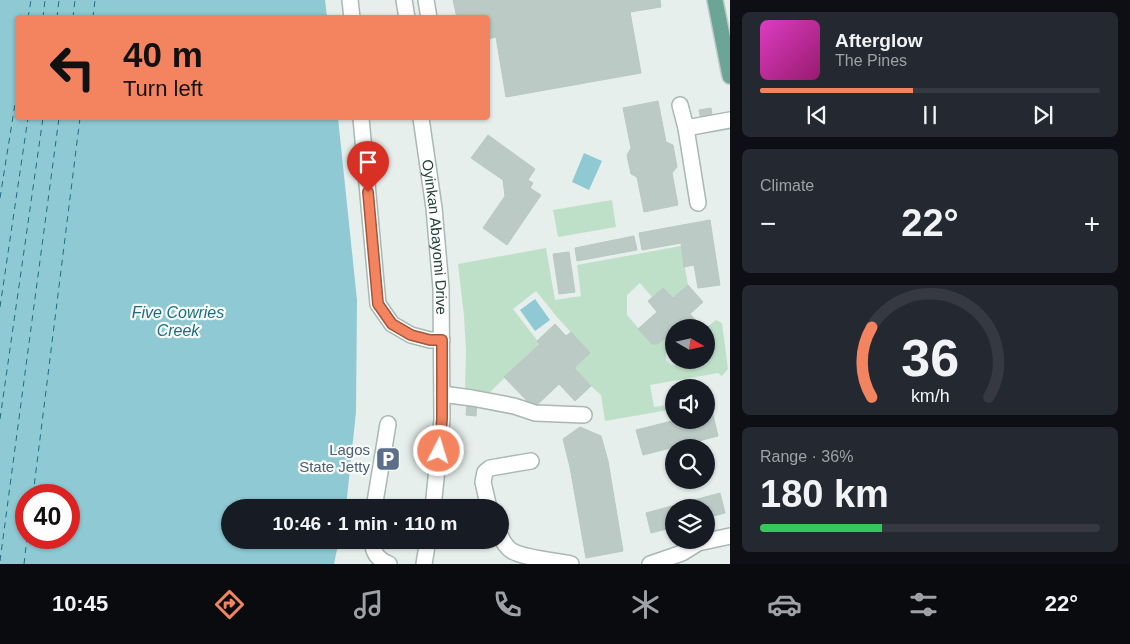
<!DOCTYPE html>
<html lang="en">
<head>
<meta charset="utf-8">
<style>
	:root { --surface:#171b24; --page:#242831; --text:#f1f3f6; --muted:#9ea1a6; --line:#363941; --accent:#f4845f }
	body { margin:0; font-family:Helvetica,sans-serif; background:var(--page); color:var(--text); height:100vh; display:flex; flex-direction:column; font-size:19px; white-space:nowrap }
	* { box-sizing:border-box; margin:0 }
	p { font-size:16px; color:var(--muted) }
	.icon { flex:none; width:28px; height:28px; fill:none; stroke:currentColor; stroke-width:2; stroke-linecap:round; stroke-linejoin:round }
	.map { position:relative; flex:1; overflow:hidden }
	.drawer { display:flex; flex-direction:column; gap:12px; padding:12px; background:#0d0f14; width:400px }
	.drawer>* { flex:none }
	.banner { position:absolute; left:15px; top:15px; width:475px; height:105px; border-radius:5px; box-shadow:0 1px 4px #0004; background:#f4845f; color:#111; overflow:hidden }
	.needle { width:32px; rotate:99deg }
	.controls { position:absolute; left:665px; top:319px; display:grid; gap:10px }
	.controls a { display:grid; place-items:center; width:50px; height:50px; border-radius:50%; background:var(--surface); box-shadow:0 1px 4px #0004; font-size:25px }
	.speed { position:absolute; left:15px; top:484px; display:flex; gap:10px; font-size:25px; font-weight:700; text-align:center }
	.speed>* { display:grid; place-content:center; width:65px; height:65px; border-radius:50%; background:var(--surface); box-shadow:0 1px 4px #0004; line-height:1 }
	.speed .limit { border:8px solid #d22; background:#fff; color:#111 }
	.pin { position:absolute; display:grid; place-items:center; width:42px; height:42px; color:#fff; margin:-51px -21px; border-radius:50% 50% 50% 0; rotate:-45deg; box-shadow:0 0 5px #0007 }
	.pin .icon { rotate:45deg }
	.me { position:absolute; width:55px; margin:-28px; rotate:5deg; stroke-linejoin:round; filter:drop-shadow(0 0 4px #0008) }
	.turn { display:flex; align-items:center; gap:18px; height:105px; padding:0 25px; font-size:22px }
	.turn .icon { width:65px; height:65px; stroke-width:2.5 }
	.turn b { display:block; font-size:35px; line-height:42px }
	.big { font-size:38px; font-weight:700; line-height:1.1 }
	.drawer .widget { flex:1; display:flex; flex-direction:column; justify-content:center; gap:8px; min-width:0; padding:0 18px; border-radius:8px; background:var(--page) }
	.drawer .dial { align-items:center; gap:0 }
	.dial svg { height:130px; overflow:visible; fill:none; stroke:var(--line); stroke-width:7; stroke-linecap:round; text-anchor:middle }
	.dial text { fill:var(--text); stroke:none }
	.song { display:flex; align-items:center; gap:15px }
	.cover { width:60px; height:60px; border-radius:8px; background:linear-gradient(135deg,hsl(310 70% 55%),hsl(320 70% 35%)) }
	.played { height:5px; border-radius:2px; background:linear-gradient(90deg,var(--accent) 45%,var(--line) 45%) }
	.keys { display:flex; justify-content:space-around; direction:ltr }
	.heat { display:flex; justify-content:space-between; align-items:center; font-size:28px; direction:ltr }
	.charge { height:8px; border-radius:4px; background:linear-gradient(90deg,#34c759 36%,var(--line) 0) }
	.trip { position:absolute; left:221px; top:499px; width:288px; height:50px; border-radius:25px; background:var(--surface); box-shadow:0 1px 4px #0004; font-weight:700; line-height:50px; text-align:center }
	.tabs { display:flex; height:80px; justify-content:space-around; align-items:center; background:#090b0e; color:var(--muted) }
	.tabs .icon { width:35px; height:35px }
	.tabs .on { color:var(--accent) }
	.tabs b { font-size:22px; color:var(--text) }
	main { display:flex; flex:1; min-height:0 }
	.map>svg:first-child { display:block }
	.green { fill:#bfe0c8 }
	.water { fill:#8ec9d4; fill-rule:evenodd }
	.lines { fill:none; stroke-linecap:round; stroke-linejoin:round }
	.ferry { stroke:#1c6f80; stroke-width:1; stroke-dasharray:6 5; stroke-linecap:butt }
	.building { fill:#bbcac4; stroke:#b8c9c2 }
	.minor-casing { stroke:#a8b8b2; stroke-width:18 }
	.major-casing { stroke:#c2cac8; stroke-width:18 }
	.minor { stroke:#fff; stroke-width:15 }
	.major { stroke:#6aa596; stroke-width:15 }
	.route-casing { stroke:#9f563e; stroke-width:12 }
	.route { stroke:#f4845f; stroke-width:9 }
	.labels { text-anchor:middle; stroke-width:4.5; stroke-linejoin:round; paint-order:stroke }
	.street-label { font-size:15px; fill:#24423a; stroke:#f7fbf9 }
	.service-label { font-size:15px; fill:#4e5e75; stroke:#f7fbf9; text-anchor:end }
	.water-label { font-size:16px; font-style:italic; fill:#1c6f80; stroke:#f7fbf9 }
</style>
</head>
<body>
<main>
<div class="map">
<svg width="730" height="564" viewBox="0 0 730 564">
	<rect width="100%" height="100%" fill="#e6efeb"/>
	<path class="green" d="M612,200l4,27 -58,10 -5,-27z
		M681,246l7,39 -15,13 -10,-10 -11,9 -12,-14 -13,12v20l25,29h6l12,-10 4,4v7l-8,8v7l5,5 7,1 6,-6h22v-32l10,-8 6,3 6,46 -6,7 -4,-3 -68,12 4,22 20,-3v5l-69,12 -4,-26 -10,-9 -17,-18 16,-15 -33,-36 -21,-26 -23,18 27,35 -52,50 -23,-1 1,-42 -2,-35 -6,-52 88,-16 9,52 26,-4 -4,-31z"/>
	<path class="water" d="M0,0h325l2,17 -309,1v100h320l19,182 -1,112 -10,95 -116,1v32h109l-5,24h-334zM26,495h43v43h-43z
		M584,153l18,8 -13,29 -17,-8z
		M535,299l15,21 -15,11 -15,-21z"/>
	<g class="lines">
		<path class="ferry" d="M28,18l3,-18
			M43,18l2,-18
			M57,18l2,-18
			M73,18l2,-18
			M93,18l2,-18
			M0,198l18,-113
			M0,307l28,-189
			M0,419l43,-301
			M33,495l47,-377
			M0,561l59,-443
			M24,564l3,-26"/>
	</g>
	<path class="building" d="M453,0h207l1,7 -31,5 11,61 -135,24 -10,-60 -8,2v-21h-31z
		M658,101l8,41 7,3 4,22 -5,6 6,32 -34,7 -7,-35 -6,-3 -4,-19 4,-7 -8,-40z
		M711,108l2,13 -11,3 -3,-14z
		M488,135l47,34 -7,11 5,3 -3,5 11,7 -34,50 -24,-17 22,-32 -2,-16 -32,-22z
		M710,220l10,65 -22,3 -4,-23 -10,2 -3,-24 -39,7 -3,-17z
		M634,236l3,14 -60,11 -2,-13z
		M569,252l6,40 -16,2 -6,-40z
		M688,285l15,17 -13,12 8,9 -5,5h-19v10l-4,-4 -12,10h-6l-14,-15 19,-17 -9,-11 15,-13 10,10z
		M555,324l11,12 5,-4 19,21 -16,15 17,18 -16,15 -16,-17 -25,24 -30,-31 36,-33 -3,-3z
		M472,402h5l-1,14 -10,-1 1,-10z
		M712,411l6,25 -75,19 -7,-25 40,-10h30v-8z
		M580,427l21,9 7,25 15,90 -37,7 -16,-91 -7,-28z
		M720,493l5,20 -19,5v-10h-32v19l-23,6 -5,-20z"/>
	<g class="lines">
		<defs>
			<g id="minor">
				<path d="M350,0l2,18"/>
				<path d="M404,0l3,18"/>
				<path d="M426,0l3,18"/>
				<path d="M680,105l6,23 12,75"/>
				<path d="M361,118l17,186 14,20 19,11 19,5h12"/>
				<path id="s1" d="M421,118l13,90 7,80 1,131 -9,89"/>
				<path d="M686,128l44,-8"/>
				<path d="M442,394l30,4 42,8 21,7 49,2"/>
				<path d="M374,508l14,-84"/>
				<path d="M489,508l-6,-26 2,-10 5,-4 41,-7"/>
				<path d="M500,535c3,7 6,12 12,16 12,7 44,10 59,13"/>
				<path d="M372,540c1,13 5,19 17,24"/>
				<path d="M424,564l4,-24"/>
				<path d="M650,564l32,-11 16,-10 32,-7"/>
			</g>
			<path id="major" d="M715,0l15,76"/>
		</defs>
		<use href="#minor" class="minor-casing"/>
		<use href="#major" class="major-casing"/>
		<use href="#minor" class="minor"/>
		<use href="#major" class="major"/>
	</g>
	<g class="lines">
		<defs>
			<path id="route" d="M368,192l10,112 14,20 19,11 19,5h12v79l-3,32"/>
		</defs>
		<use href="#route" class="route-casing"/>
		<use href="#route" class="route"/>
	</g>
	<defs>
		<symbol id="parking-square" viewBox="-11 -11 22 22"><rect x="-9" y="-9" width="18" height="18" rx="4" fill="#5c6f8a" stroke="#f7fbf9"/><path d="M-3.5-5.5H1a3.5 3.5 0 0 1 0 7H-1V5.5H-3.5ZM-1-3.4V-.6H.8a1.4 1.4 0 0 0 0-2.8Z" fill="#fff"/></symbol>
	</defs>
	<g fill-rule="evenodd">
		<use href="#parking-square" x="374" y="445" width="28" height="28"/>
	</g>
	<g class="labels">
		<g class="street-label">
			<text dy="5" stroke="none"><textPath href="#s1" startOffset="120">Oyinkan Abayomi Drive</textPath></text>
		</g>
		<g class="service-label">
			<text x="370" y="455">Lagos<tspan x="370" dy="17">State Jetty</tspan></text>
		</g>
		<g class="water-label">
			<text x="178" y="318">Five Cowries<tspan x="178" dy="18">Creek</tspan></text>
		</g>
	</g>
</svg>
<div class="controls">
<a><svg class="needle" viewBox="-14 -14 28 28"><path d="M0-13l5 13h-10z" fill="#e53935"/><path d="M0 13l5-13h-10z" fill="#9ea1a6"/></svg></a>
<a><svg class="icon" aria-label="sound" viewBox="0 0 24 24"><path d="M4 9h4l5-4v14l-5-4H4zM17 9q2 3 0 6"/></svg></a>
<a><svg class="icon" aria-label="search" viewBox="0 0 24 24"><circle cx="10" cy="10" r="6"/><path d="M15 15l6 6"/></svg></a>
<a><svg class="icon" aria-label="layers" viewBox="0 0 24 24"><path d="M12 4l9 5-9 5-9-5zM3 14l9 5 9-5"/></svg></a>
</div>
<div class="speed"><div class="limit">40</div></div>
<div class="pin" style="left:368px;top:192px;background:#d93025"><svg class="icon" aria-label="arrive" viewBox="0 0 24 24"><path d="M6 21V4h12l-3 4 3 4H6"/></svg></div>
<svg class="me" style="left:439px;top:451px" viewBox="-20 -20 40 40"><circle r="17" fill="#f4845f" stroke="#fff" stroke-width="3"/><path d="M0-11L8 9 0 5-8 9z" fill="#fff"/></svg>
<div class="trip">10:46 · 1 min · 110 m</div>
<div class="banner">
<div class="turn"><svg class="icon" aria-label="left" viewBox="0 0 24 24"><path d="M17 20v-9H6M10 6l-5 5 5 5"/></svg><div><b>40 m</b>Turn left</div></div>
</div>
</div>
<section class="drawer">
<div class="widget">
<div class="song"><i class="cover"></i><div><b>Afterglow</b><p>The Pines</p></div></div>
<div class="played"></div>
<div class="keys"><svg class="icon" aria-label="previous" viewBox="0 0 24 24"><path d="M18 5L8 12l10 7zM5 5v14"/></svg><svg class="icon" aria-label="pause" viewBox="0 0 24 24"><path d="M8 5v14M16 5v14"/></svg><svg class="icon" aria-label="next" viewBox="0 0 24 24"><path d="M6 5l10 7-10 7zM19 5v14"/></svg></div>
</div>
<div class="widget"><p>Climate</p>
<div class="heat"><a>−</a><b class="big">22°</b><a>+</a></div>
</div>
<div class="widget dial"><svg viewBox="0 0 100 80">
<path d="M14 69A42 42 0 1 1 86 69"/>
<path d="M14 69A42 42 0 0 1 14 26" stroke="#f4845f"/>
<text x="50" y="56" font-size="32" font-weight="700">36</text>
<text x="50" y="72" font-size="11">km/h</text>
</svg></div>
<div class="widget"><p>Range · 36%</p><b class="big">180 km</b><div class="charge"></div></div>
</section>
</main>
<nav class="tabs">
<b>10:45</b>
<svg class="icon on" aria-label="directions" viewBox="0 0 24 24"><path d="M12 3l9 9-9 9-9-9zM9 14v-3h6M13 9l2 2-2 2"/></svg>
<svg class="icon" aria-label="music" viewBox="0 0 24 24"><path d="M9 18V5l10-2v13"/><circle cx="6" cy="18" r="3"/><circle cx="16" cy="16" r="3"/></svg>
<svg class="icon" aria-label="phone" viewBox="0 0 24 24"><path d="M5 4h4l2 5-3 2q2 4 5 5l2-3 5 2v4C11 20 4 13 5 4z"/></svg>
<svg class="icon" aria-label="climate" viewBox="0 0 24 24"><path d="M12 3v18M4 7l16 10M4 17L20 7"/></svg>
<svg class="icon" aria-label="car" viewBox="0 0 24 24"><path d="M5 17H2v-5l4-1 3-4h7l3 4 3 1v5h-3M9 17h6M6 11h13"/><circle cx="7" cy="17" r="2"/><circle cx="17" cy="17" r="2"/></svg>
<svg class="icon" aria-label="filters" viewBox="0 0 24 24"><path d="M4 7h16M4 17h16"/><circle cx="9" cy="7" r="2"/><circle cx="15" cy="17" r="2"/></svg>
<b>22°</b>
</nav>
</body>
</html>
